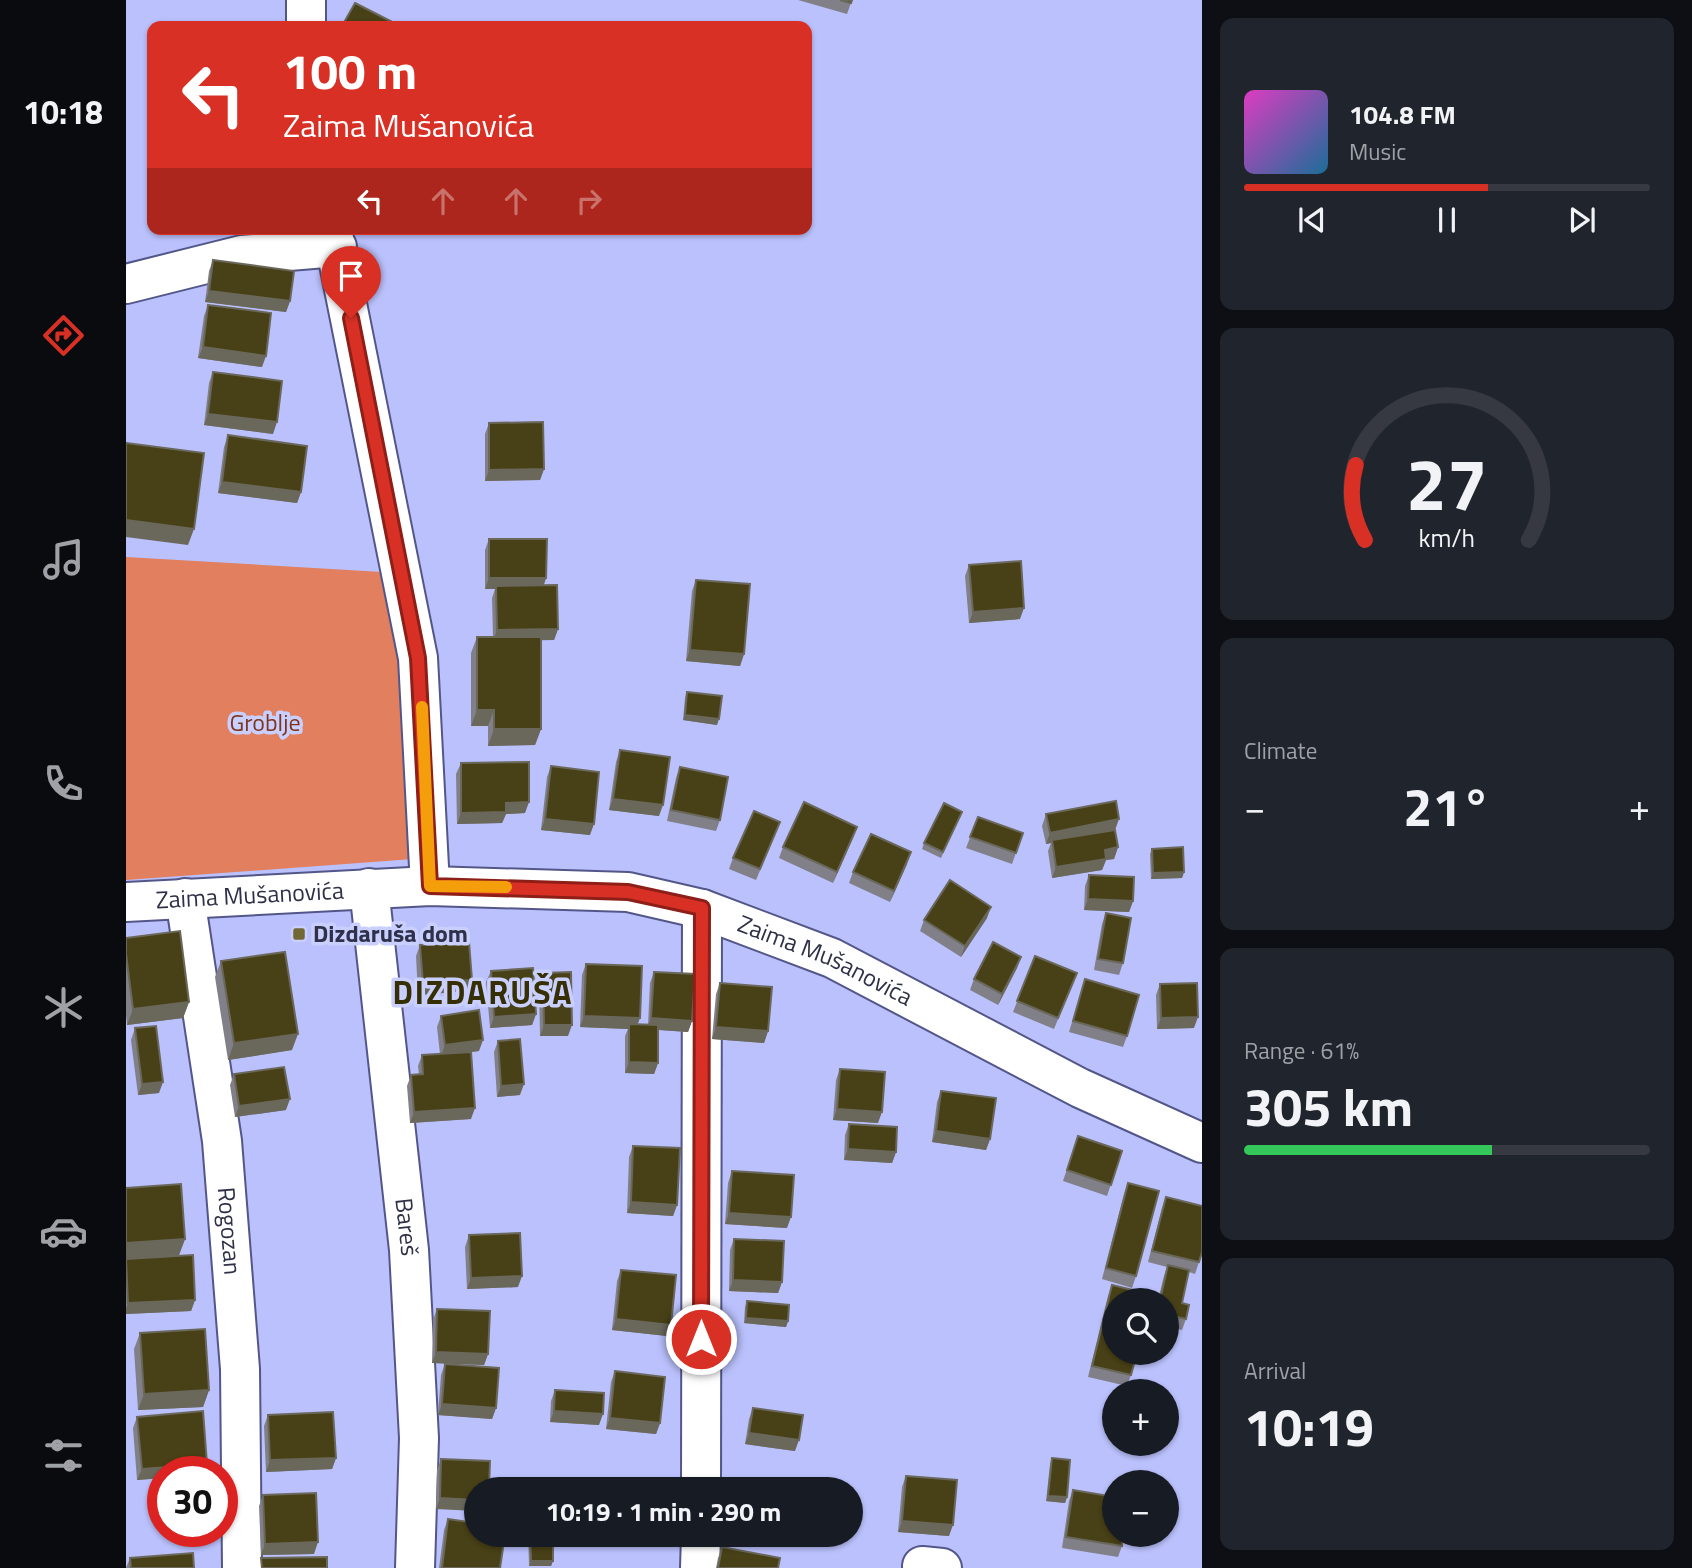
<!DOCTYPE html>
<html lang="en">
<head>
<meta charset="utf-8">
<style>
	:root { --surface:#171b24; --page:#20242c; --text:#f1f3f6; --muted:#9ea1a6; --line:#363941; --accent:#d93025 }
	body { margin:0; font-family:"Titillium Web",sans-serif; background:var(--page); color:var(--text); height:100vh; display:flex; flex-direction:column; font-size:26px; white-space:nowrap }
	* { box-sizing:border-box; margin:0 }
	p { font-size:23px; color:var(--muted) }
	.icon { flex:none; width:38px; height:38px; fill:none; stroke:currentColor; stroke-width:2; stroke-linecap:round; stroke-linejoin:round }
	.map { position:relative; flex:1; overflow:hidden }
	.sheet { display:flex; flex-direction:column; gap:18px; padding:18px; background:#0d0f14; width:490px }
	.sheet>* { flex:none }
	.top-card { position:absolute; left:21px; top:21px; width:665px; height:214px; border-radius:14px; box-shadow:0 2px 5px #0004; background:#d93025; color:#fff; overflow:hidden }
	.controls { position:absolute; left:976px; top:1288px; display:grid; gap:14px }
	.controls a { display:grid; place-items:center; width:77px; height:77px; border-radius:50%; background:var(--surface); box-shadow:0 2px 5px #0004; font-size:35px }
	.speed { position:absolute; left:21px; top:1456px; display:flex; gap:14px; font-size:35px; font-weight:700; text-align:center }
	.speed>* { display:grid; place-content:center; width:91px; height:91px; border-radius:50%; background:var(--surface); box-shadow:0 2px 5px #0004; line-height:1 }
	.speed .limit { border:10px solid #d22; background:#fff; color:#111 }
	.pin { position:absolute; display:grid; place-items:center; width:60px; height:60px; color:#fff; margin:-72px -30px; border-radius:50% 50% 50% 0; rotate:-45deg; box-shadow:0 0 7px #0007 }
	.pin .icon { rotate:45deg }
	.me { position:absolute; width:77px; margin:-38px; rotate:0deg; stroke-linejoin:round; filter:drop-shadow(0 0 5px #0008) }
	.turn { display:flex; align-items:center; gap:24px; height:147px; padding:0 21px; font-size:32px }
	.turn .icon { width:91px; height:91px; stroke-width:2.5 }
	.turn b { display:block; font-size:49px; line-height:60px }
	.lanes { display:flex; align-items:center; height:66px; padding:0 21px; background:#0003; justify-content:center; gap:35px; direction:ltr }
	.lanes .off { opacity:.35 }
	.big { font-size:52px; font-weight:700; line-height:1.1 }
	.sheet .card { flex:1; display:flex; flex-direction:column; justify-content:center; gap:10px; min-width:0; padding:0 24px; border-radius:14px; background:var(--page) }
	.sheet .dial { align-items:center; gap:0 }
	.dial svg { height:182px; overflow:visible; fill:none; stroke:var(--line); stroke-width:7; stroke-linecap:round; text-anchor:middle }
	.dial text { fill:var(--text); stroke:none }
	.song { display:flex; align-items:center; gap:21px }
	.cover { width:84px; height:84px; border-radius:10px; background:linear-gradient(135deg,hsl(310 70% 55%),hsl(200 70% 35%)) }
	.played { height:7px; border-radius:4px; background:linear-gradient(90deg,var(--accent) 60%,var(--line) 60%) }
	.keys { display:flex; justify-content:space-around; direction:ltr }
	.heat { display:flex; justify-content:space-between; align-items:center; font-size:38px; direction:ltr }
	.charge { height:10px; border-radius:5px; background:linear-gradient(90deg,#34c759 61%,var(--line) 0) }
	.trip { position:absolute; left:338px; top:1477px; width:399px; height:70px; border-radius:35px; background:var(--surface); box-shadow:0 2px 5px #0004; font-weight:700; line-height:70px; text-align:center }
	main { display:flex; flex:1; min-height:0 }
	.dock { display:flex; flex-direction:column; width:126px; justify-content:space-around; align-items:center; background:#090b0e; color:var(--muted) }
	.dock .icon { width:49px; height:49px }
	.dock .current { color:var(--accent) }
	.dock b { font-size:32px; color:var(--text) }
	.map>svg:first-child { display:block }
	.green { fill:#e17f5e }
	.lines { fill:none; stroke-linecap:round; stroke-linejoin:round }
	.minor-casing { stroke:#525689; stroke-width:42 }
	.minor { stroke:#fff; stroke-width:38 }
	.wall { fill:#818089 }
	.shaded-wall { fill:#6a675b }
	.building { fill:#484016; stroke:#6a675b; stroke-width:2 }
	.route-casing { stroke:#8d1f18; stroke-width:18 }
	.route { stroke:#d93025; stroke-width:12 }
	.slow { stroke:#f59e0b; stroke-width:12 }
	.poi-dot { fill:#716835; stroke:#c9cfff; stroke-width:2.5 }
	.labels { text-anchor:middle; stroke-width:7; stroke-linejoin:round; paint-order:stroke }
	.park-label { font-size:24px; fill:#7f351b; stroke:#c9cfff }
	.street-label { font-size:24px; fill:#2f3148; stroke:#c9cfff }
	.poi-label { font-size:24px; font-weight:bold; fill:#2f3148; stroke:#c9cfff; text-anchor:start }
	.district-label { font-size:32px; font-weight:bold; letter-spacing:2px; fill:#362f03; stroke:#c9cfff }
</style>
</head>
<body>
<main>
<nav class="dock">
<b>10:18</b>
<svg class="icon current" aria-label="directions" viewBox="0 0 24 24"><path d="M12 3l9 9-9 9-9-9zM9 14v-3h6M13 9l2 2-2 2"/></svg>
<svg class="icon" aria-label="music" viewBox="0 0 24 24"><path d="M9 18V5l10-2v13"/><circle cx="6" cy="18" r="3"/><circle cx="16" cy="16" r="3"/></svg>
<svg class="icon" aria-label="phone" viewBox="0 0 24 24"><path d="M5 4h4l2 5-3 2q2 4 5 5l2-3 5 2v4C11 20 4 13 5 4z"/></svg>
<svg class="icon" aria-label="climate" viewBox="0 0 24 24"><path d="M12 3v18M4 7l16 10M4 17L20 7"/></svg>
<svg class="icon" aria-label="car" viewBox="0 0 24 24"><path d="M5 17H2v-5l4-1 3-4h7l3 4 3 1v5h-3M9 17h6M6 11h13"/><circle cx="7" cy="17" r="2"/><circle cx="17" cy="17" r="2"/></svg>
<svg class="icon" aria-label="filters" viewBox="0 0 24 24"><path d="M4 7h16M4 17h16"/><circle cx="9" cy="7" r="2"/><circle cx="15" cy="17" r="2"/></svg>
</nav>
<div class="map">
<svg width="1076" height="1568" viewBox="0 0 1076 1568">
	<rect width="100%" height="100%" fill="#bac1fc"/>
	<path class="green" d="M0,557l256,15 15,65 16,222 -287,21z"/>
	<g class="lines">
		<defs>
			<g id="minor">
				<path d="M180,26v-26"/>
				<path d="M206,229l86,429 12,228"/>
				<path d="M0,284l116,-29 95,-8"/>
				<path id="s1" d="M243,888l40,362 10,188 -4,130"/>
				<path id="s2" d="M59,898l37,243 18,228 2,199"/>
				<path id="s3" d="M0,902l304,-16 198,6 74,17 130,49 248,130 122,55"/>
				<path d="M575,1489l1,-580"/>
				<path d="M796,1566l20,2"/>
				<path d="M574,1568l1,-33"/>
			</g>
		</defs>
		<use href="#minor" class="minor-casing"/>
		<use href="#minor" class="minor"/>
	</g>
	<path class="wall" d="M672,0h54l-5,14z
		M87,260l77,41 -4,11 -81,-10 4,-31z
		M82,305l54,62 -64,-9 6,-42z
		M87,372l60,62 -69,-9 5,-42z
		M363,423l55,46 -4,11 -55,1v-47z
		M102,435l73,57 -4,11 -79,-10 6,-46z
		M363,539l57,39 -2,7 14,44 -4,11h-13v89l-6,16 -47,1v-20h-17v-73l6,-16h16l-1,-39 3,-9h-10v-39z
		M843,565l51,54 -51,4 -4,-47z
		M570,580l48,74 -4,12 -54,-5 6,-70z
		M561,692l30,33 -34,-5 2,-22z
		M494,750l39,66 -50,-6 7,-48z
		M335,763l64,50 -19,1 -4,9 -45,1 -1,-50z
		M425,766l39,69 -49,-5 6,-53z
		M554,767l40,53 -4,11 -49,-10 9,-43z
		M836,812l-21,46 -19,-9 2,-6z
		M920,814l69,16 3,17 -4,12 -8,1 -4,10 -50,8 -4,-27 3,-8 -5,1 -4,-18z
		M852,817l45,16 -11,31 -46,-16z
		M654,822l-24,58 -27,-11 4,-11z
		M731,827l-24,56 -54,-25 4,-11z
		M1026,849l32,23 -2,6 -31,1 -1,-25z
		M781,864l-17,38 -41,-19 4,-11z
		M963,875l44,26 -4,11 -45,-2 1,-24z
		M980,913l17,50 -4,12 -25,-5 8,-46z
		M861,918l-26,39 -41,-26 4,-11z
		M0,938l63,64 -6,16 -56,7 -1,-10z
		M294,945l52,35 -4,11 -50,4 -2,-39z
		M909,956l42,17 -23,56 -41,-17z
		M895,957l-4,11 -19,37 -28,-15 4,-11z
		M95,961l71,89 -64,10 -13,-83z
		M460,964l52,61h10l2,-42 4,-11 38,49 -4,11 -30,-2v33l-4,11 -29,-1v-37l3,-7 -48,-2 2,-52z
		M365,971l45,43 -4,11 -42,3 -4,-46z
		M417,973l25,63h-28l-1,-52z
		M959,979l42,57 -4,11 -54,-15z
		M594,983l48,48 -4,12 -52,-4 4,-45z
		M1034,984l34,44 -37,1 -1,-34z
		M315,1016l38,35 -8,1v67l-61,4 -3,-37 4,-11 8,-1 -1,-8 4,-11 18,-1 -3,-27z
		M9,1028l24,65 -21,2 -7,-55z
		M372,1041l22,54 -23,2 -3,-45z
		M714,1069l38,54 -45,-3 3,-40z
		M108,1074l52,36 -51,7 -5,-32z
		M815,1091l49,48 -4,11 -54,-8 5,-40z
		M723,1124l47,28 -4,11 -48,-3 1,-25z
		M952,1136l44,15 -15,45 -44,-15z
		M507,1146l44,59 -4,11 -46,-3 2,-56z
		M606,1171l55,57 -62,-4 3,-41z
		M1002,1183l8,93 -4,12 -30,-9 22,-85z
		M0,1188l59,51 -6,16 16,45 -4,11 -65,3z
		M1040,1197l33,65 -4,12 -6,-2 -7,31 4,16 -4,11 -15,-3v-27h-9l6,-24 3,-9 -19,-5 14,-54z
		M343,1235l49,52 -51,2 -2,-42z
		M608,1239l48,43 -4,11 -49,-2 1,-41z
		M495,1270l50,55 -4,11 -55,-6 5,-49z
		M986,1285l19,90 -4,11 -39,-9 20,-81z
		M621,1301l41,20 -2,6 -42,-4 1,-16z
		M311,1309l51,45 -4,11 -52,-2 1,-43z
		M14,1333l69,57 -6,17 -65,3 -4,-61z
		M319,1364l51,44 -4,11 -54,-4 3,-40z
		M489,1371l45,52 -4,11 -50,-5 5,-47z
		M429,1390l44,35 -49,-3 1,-21z
		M627,1408l42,43 -50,-7 4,-25z
		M142,1415l68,43 -4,11 -66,3 -2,-46z
		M11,1417l26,55v6l-26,2 -4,-52z
		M926,1458l15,39 -2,6 -19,-2 4,-37z
		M315,1459l49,2 -54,48 1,-39z
		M780,1476l43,60 -51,-4 4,-45z
		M947,1490l49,56 -4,11 -56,-9 7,-47z
		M137,1495l51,59 -53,1 -2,-49z
		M322,1519l52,49h-61l5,-38z
		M402,1535h25v26l-2,5h-22z
		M631,1535h51l-4,12 -48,-8z
		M596,1547l56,21h-62l2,-10z
		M4,1558l64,10h-68z"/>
	<path class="shaded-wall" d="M83,291l81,10 -4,11 -81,-10z
		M77,347l63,9 -4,11 -64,-9z
		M82,414l69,8 -4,12 -69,-9z
		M418,469l-4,11 -55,1 4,-11z
		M96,482l79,10 -4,11 -79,-10z
		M0,520l68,9 -6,16 -62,-8z
		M363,578h57l-4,11 -46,-3 -1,3h-10z
		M898,608l-4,11 -51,4 4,-11z
		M432,629l-4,11 -61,1 4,-11z
		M564,650l54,4 -4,12 -54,-5z
		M351,710h17l-6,16h-17z
		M559,715l34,4 -2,6 -34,-5z
		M368,729h47l-6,16 -47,1z
		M487,799l50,6 -4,11 -50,-6z
		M403,802l-4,11 -19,1 -4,9 -45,1 4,-11 45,-10z
		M419,819l49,5 -4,11 -49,-5z
		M993,819l-4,11 -63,10 -1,3 -5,1 4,-11z
		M731,827l-4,11 -20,45 4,-11z
		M992,847l-4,12 -8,1 -4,10 -50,8 4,-11 49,-17z
		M785,852l-4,12 -17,38 4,-11z
		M1058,872l-2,6 -31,1 2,-6z
		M962,899l45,2 -4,11 -45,-2z
		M865,907l-4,11 -26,39 4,-11z
		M895,957l-4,11 -19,37 4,-11z
		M346,980l-4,11 -50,4 5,-12z
		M63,1002l-6,16 -56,7 6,-16z
		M410,1014l-4,11 -42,3 4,-11z
		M458,1016l56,2 -4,11 -7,-5 -1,5 -48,-2z
		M1072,1017l-4,11 -37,1 4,-11z
		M525,1018l41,3 -4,11 -41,-3z
		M418,1025h28l-4,11h-28z
		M590,1027l52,4 -4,12 -52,-4z
		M172,1034l-6,16 -64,10 6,-17z
		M357,1040l-4,11 -38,5 4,-11z
		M503,1062l29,1 -4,11 -29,-1z
		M37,1082l-4,11 -21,2 4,-11z
		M398,1084l-4,11 -23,2 4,-11z
		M164,1099l-4,11 -51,7 4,-11z
		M349,1108l-4,11 -61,4 4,-11z
		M711,1109l45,3 -4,11 -45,-3z
		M810,1131l54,8 -4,11 -54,-8z
		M722,1149l48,3 -4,11 -48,-3z
		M505,1202l46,3 -4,11 -46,-3z
		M603,1213l62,4 -4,11 -62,-4z
		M59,1239l-6,16 -53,4v-16z
		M396,1276l-4,11 -51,2 4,-11z
		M607,1280l49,2 -4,11 -49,-2z
		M69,1300l-4,11 -65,3v-5l2,-6z
		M620,1318l42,3 -2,6 -42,-4z
		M490,1319l55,6 -4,11 -55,-6z
		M310,1352l52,2 -4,11 -52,-2z
		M83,1390l-6,17 -65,3 6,-16z
		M316,1404l54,4 -4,11 -54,-4z
		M428,1411l49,3 -4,11 -49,-3z
		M484,1418l50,5 -4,11 -50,-5z
		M623,1433l50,7 -4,11 -50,-7z
		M210,1458l-4,11 -66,3 4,-12z
		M81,1464l-2,8h-42v6l-26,2 5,-11z
		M922,1496l19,1 -2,6 -19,-2z
		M314,1498l36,2v11l-40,-2z
		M776,1521l51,4 -4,11 -51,-4z
		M192,1542l-4,12 -53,1 4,-11z
		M405,1561h22l-2,5h-22z"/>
	<path class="building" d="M714,0h12l-1,3z
		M229,3l45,23h-58z
		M87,260l81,11 -4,30 -81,-10z
		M82,305l63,8 -5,43 -63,-9z
		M87,372l69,9 -5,41 -69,-8z
		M417,422l1,47 -55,1v-47z
		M102,435l79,11 -6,46 -79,-10z
		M0,443l78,10 -10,76 -68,-9z
		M363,539h58l-1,39h-57z
		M895,561l3,47 -51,4 -4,-47z
		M570,580l54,4 -6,70 -54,-4z
		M431,585l1,44 -61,1 -1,-44z
		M351,637h64v92h-47v-19h-17z
		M561,692l35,4 -3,23 -34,-4z
		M494,750l50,7 -7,48 -50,-6z
		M403,762v40l-23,1v9l-45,1v-50z
		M425,766l48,6 -5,52 -49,-5z
		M554,767l48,10 -8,43 -49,-10z
		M990,801l3,18 -69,14 -4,-19z
		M678,802l53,25 -20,45 -54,-25z
		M818,803l18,9 -19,40 -19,-9z
		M628,811l26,11 -20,47 -27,-11z
		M852,817l45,16 -7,20 -46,-16z
		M989,830l3,17 -13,3 1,9 -50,8 -4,-27z
		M745,834l40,18 -17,39 -41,-19z
		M1057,847l1,25 -31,1 -1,-24z
		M963,875l45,2 -1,24 -45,-2z
		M824,880l41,27 -26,39 -41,-26z
		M980,913l25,5 -8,45 -25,-4z
		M54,931l9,71 -56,7 -7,-55v-16z
		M343,942l3,38 -49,3 -3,-38z
		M867,942l28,15 -19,37 -28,-15z
		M159,952l13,82 -64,9 -13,-82z
		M909,956l42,17 -19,45 -41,-17z
		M460,964l56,2 -2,52 -56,-2z
		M407,968l3,46 -42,3 -3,-46z
		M445,972l1,53h-28l-1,-52z
		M528,972l41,2 -3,47 -41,-3z
		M959,979l54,16 -12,41 -54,-15z
		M594,983l52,4 -4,44 -52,-4z
		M1071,983l1,34 -37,1 -1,-34z
		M353,1010l4,30 -38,5 -4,-29z
		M503,1024l29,1v38l-29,-1z
		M30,1026l7,56 -21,2 -7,-56z
		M394,1039l4,45 -23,2 -3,-45z
		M345,1052l4,56 -61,4 -3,-37 12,-1 -1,-19z
		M158,1067l6,32 -51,7 -5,-32z
		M714,1069l45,3 -3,40 -45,-3z
		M815,1091l55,7 -6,41 -54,-8z
		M723,1124l48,3 -1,25 -48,-3z
		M952,1136l44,15 -11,34 -44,-15z
		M507,1146l47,2 -3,57 -46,-3z
		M606,1171l62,4 -3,42 -62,-4z
		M1002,1183l31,8 -23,85 -30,-8z
		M55,1184l4,55 -59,4v-55z
		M1040,1197l36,9v46l-3,10 -47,-11z
		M394,1233l2,43 -51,2 -2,-43z
		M608,1239l50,2 -2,41 -49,-2z
		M67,1255l2,45 -67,3 -2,-44z
		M1042,1265l21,5 -7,33 7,2 -3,14 -19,-4v-15h-7z
		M495,1270l55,5 -5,50 -55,-6z
		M986,1285l25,6 -3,9h-19v53h22l-6,22 -39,-9z
		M621,1301l42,4 -1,16 -42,-3z
		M311,1309l53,2 -2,43 -52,-2z
		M79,1329l4,61 -65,4 -4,-61z
		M319,1364l54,4 -3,40 -54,-4z
		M489,1371l50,6 -5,46 -50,-5z
		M429,1390l49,3 -1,21 -49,-3z
		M627,1408l50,7 -4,25 -50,-7z
		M77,1411l4,53 -65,5 -5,-52z
		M207,1412l3,46 -66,2 -2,-45z
		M926,1458l18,2 -3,37 -19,-1z
		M315,1459l49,2 -1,28h-13v11l-36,-2z
		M780,1476l51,4 -4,45 -51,-4z
		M947,1490l42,7v38h8l-1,11 -56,-9z
		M190,1493l2,49 -53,2 -2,-49z
		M322,1519l28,4v12h29l-5,33h-58z
		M404,1535h23v26h-22z
		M596,1547l58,11 -2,10h-60z
		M67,1553l1,15h-63l-1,-10z
		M201,1557v11h-65l-1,-10z"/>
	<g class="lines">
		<defs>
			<path id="route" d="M225,318l67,340 12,228 198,6 74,16 -1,431"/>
		</defs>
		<use href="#route" class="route-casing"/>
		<use href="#route" class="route"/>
		<path class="slow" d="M296,707l8,179 76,1"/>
	</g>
	<rect class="poi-dot" x="166" y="927" width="14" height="14" rx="3.5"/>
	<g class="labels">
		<g class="park-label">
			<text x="139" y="731">Groblje</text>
		</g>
		<g class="street-label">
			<text dy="8" stroke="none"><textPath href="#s3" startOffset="124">Zaima Mušanovića</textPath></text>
			<text dy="8" stroke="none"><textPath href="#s3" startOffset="712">Zaima Mušanovića</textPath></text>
			<text dy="8" stroke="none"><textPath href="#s1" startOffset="341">Bareš</textPath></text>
			<text dy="8" stroke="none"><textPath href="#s2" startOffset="336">Rogozan</textPath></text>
		</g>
		<g class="poi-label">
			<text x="187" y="942">Dizdaruša dom</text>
		</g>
		<g class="district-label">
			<text x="357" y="1004">DIZDARUŠA</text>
		</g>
	</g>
</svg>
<div class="controls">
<a><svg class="icon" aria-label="search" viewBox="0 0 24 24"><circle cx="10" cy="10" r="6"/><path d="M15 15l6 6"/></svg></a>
<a>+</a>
<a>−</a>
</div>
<div class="speed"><div class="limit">30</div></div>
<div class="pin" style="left:225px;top:318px;background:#d93025"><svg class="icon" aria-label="arrive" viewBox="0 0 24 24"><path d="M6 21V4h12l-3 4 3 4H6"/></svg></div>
<svg class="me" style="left:575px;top:1339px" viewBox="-20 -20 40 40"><circle r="17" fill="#d93025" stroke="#fff" stroke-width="3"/><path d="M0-11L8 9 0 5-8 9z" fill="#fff"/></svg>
<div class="trip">10:19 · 1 min · 290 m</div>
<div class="top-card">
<div class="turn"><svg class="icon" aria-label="left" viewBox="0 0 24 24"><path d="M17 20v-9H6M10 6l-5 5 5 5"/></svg><div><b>100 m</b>Zaima Mušanovića</div></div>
<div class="lanes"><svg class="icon" aria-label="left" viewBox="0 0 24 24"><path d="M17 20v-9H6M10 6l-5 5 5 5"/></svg><svg class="icon off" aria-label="ahead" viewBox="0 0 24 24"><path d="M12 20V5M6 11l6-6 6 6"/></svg><svg class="icon off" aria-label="ahead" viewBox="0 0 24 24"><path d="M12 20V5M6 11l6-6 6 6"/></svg><svg class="icon off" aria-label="right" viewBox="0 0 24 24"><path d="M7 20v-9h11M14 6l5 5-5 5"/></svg></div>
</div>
</div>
<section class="sheet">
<div class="card">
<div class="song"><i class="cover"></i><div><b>104.8 FM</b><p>Music</p></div></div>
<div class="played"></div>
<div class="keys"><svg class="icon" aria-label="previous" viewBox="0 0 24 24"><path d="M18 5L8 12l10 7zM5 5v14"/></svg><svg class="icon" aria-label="pause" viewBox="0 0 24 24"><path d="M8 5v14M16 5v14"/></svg><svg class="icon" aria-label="next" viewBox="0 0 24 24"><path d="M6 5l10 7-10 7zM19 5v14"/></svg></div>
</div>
<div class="card dial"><svg viewBox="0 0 100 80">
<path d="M14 69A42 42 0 1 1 86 69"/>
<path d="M14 69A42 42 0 0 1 10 36" stroke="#d93025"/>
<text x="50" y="56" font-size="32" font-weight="700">27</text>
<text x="50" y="72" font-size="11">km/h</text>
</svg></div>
<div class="card"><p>Climate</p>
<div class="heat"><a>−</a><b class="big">21°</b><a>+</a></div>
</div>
<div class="card"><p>Range · 61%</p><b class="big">305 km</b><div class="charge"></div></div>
<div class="card"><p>Arrival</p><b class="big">10:19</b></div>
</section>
</main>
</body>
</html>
